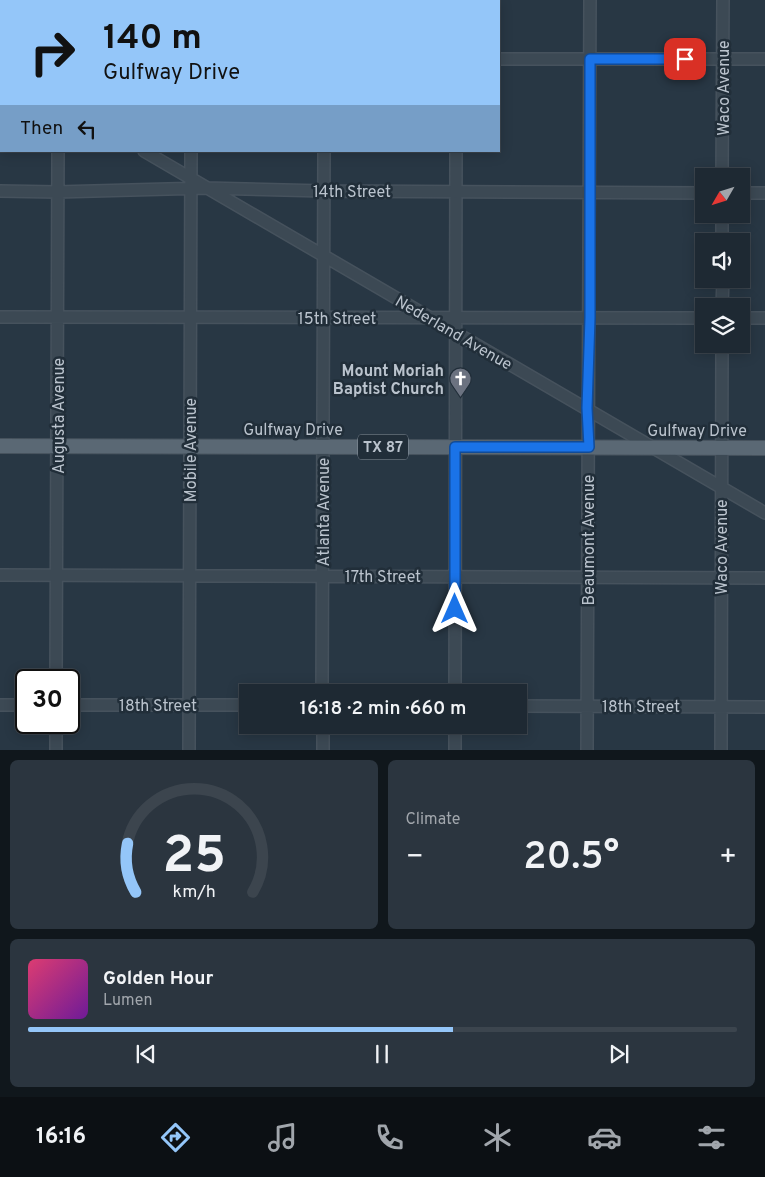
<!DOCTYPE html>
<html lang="en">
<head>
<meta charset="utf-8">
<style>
	:root { --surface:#1e2933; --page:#2b353f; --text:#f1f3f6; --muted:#a1a6ac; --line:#3c454e; --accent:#94c6f9 }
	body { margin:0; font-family:Overpass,sans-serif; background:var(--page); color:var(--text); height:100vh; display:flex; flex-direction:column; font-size:19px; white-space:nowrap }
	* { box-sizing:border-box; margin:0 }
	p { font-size:16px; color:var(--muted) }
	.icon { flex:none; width:28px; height:28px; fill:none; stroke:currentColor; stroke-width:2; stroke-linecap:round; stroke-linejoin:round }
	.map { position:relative; height:750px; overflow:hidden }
	.panel { display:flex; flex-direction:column; gap:10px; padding:10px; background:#10171c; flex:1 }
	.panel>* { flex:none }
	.guide { position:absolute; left:0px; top:0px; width:500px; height:152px; box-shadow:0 2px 12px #0003,0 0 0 1px var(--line); background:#94c6f9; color:#111; overflow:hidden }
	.needle { width:32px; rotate:231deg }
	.tools { position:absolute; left:695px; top:168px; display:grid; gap:10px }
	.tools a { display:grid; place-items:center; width:55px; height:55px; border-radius:0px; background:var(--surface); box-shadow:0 2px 12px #0003,0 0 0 1px var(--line); font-size:25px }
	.speed { position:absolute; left:15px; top:669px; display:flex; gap:10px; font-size:25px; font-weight:700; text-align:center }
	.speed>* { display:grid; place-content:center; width:65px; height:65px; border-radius:50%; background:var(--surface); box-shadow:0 2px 12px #0003,0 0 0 1px var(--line); line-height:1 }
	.speed .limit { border:2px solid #111; border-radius:8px; background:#fff; color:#111 }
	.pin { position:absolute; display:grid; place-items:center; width:42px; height:42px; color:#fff; margin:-21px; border-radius:10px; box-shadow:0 2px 8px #0006 }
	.me { position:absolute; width:55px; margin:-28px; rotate:0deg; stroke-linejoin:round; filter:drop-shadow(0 0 4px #0008) }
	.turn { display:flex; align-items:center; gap:18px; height:105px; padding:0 20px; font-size:22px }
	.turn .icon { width:65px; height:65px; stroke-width:2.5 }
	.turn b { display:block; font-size:35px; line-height:42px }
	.then { display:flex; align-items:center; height:48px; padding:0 20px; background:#0003; gap:10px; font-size:19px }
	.big { font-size:38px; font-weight:600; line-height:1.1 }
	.panel .tile { flex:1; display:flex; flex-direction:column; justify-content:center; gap:8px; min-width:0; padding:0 18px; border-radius:8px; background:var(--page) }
	.panel .dial { align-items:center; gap:0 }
	.dial svg { height:130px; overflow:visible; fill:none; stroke:var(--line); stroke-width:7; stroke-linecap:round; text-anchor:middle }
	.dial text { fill:var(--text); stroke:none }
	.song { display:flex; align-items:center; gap:15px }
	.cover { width:60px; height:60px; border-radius:8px; background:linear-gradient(135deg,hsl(340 70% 55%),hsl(280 70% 35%)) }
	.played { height:5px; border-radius:2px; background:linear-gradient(90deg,var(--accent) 60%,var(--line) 60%) }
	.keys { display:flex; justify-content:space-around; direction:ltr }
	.heat { display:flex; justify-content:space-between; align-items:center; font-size:28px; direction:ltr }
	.panel .tiles { flex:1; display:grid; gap:10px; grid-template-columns:1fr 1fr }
	.tile:last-child { grid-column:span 2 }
	.trip { position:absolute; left:239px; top:684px; width:288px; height:50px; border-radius:0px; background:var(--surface); box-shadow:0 2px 12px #0003,0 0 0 1px var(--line); font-weight:600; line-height:50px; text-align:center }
	.tab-bar { display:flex; height:80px; justify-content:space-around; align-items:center; background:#0c1014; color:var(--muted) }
	.tab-bar .icon { width:35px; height:35px }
	.tab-bar .current { color:var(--accent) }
	.tab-bar b { font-size:22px; color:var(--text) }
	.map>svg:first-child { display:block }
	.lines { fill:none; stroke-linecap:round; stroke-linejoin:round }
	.minor-casing { stroke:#46525d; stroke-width:14 }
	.major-casing { stroke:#46525d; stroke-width:16 }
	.minor { stroke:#3c4954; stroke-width:11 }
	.major { stroke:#5a6874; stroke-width:14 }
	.route-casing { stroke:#114b97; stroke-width:12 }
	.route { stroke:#1a73e8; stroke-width:9 }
	.labels { text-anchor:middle; stroke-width:5; stroke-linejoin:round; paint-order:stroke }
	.shield { fill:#212e39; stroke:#8c96a1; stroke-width:1 }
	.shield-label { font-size:15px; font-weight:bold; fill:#bac3cd }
	.street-label { font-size:16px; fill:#bac3cd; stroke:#212e39 }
	.poi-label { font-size:16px; font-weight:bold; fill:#bac3cd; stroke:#212e39; text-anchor:end }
</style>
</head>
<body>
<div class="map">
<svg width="765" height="750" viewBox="0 0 765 750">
	<rect width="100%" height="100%" fill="#283744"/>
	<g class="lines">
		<defs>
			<path id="minor" d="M59,0v1
				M325,0v1
				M191,1v-1
				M457,1v-1
				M0,59h1
				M499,59h266
				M0,69h1
				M144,151l621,362
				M722,176l1,-176
				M0,191l57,1 148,-4 119,3 380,2
				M741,193h24
				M722,214v27
				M722,306l1,-27
				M0,317l704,1
				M741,318h24
				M0,575l765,3
				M56,680l2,-529
				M322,692l2,-541
				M455,692l1,-541
				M0,705h26
				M69,705h179
				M518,706l247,1
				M56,722v28
				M323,725v25
				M455,725v25
				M189,750l2,-599
				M587,750l3,-750
				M721,750l1,-406"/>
			<path id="major" d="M0,446l765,2"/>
		</defs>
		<use href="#minor" class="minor-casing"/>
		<use href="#major" class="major-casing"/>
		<use href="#minor" class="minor"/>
		<use href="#major" class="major"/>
	</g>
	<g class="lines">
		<defs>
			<path id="route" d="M455,609v-162h134l-2,-39 3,-90v-259h95"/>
		</defs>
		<use href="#route" class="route-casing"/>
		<use href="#route" class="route"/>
	</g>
	<defs>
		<symbol id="church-pin" viewBox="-11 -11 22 30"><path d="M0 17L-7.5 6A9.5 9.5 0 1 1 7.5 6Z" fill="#6b7280" stroke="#212e39"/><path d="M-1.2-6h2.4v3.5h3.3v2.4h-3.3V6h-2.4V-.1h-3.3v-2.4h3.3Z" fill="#fff"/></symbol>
	</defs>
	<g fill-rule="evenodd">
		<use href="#church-pin" x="448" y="366" width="25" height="34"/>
	</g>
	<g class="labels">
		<rect class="shield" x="358" y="434.5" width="50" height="25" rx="4"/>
		<g class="shield-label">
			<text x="383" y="452">TX 87</text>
		</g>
		<g class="street-label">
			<text transform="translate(723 88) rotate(-90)" y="6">Waco Avenue</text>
			<text x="352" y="197">14th Street</text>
			<text x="337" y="324">15th Street</text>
			<text transform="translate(454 332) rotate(30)" y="6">Nederland Avenue</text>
			<text transform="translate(58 416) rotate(-90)" y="6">Augusta Avenue</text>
			<text x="293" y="435">Gulfway Drive</text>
			<text x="697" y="436">Gulfway Drive</text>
			<text transform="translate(190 450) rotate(-90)" y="6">Mobile Avenue</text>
			<text transform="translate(323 512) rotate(-90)" y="6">Atlanta Avenue</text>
			<text transform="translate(588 540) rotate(-90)" y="6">Beaumont Avenue</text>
			<text transform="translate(721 547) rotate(-90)" y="6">Waco Avenue</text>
			<text x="383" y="582">17th Street</text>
			<text x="158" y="711">18th Street</text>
			<text x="641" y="712">18th Street</text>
		</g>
		<g class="poi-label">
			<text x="444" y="376">Mount Moriah<tspan x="444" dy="18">Baptist Church</tspan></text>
		</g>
	</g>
</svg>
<div class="tools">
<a><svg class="needle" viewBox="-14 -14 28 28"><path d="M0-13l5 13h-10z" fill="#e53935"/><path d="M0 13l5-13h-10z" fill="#a1a6ac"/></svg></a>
<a><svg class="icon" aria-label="sound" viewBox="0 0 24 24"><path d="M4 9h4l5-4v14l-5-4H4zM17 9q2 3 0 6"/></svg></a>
<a><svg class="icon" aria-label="layers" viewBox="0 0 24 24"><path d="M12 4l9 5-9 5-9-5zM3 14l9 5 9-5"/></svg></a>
</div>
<div class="speed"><div class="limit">30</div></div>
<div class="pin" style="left:685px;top:59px;background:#d93025"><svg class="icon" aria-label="arrive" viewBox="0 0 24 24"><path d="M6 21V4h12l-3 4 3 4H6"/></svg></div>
<svg class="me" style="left:455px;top:609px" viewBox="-20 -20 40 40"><path d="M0-17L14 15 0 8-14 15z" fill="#1a73e8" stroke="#fff" stroke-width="4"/></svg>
<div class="trip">16:18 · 2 min · 660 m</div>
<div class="guide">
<div class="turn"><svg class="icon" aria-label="right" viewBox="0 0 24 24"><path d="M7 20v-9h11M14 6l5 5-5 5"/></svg><div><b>140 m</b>Gulfway Drive</div></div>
<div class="then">Then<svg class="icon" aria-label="left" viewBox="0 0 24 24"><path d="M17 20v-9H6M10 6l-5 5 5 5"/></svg></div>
</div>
</div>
<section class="panel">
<div class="tiles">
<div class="tile dial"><svg viewBox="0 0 100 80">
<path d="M14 69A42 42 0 1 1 86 69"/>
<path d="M14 69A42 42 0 0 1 9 39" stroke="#94c6f9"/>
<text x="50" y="56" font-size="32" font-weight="700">25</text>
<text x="50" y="72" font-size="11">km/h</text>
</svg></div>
<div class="tile"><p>Climate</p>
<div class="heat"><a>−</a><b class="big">20.5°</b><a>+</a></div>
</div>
<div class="tile">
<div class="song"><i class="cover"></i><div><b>Golden Hour</b><p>Lumen</p></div></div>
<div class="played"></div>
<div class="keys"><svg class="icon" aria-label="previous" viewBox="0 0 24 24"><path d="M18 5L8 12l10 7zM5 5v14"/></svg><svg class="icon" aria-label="pause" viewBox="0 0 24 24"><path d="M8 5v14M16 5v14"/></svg><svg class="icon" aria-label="next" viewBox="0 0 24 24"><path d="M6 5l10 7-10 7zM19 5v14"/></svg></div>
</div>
</div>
</section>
<nav class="tab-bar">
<b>16:16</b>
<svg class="icon current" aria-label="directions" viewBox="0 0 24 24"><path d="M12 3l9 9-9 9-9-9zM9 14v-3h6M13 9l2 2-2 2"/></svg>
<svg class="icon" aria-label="music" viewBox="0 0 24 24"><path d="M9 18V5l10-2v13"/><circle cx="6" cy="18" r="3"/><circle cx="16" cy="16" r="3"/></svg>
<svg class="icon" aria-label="phone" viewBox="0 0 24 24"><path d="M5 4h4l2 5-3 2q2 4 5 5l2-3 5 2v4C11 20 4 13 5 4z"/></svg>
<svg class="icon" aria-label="climate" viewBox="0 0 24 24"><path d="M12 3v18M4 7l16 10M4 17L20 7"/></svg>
<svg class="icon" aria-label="car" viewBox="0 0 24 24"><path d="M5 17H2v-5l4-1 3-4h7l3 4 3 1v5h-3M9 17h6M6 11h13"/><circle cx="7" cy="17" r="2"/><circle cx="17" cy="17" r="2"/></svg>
<svg class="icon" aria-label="filters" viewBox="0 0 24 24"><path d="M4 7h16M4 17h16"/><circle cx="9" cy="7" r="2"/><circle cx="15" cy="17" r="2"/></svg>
</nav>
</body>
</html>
